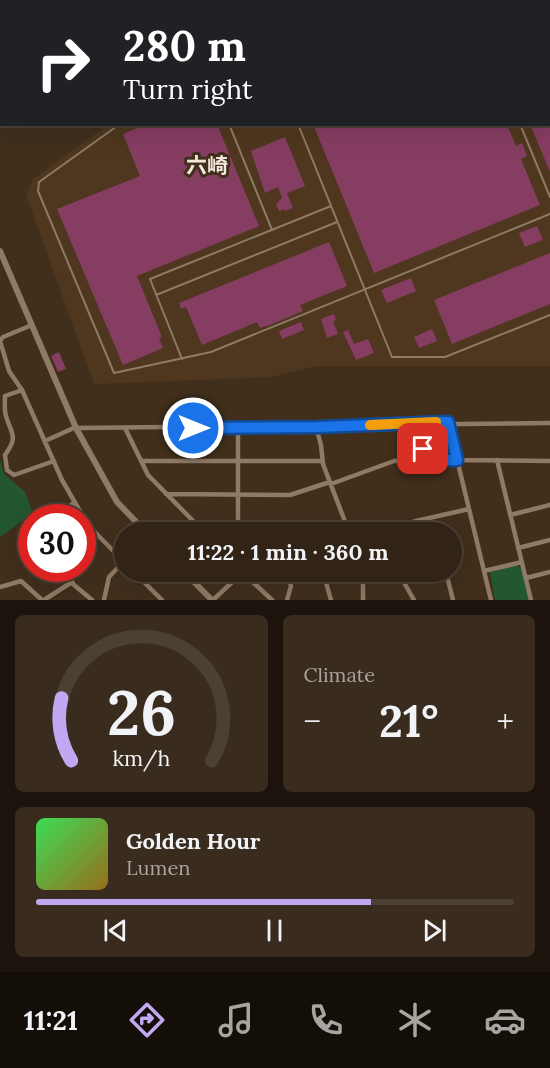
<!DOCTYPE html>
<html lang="en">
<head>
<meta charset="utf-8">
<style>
	:root { --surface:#312315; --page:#392b1e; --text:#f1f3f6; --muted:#a8a4a0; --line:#4c4034; --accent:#c1a8f3 }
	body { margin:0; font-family:Lora,"Noto Sans JP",serif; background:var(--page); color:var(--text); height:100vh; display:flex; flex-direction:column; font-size:22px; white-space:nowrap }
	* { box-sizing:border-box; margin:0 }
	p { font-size:20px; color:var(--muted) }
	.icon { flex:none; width:33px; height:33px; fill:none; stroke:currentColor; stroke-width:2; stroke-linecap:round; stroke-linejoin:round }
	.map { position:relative; height:600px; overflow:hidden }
	.drawer { display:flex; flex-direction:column; gap:15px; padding:15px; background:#1b130c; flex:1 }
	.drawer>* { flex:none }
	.banner { position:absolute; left:0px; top:0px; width:550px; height:126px; box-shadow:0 6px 24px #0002,0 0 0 2px var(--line); background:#202124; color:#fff; overflow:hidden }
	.speed { position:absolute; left:18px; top:504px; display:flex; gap:12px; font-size:30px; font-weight:700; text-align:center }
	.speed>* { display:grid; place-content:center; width:78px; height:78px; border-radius:50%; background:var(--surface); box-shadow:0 6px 24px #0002,0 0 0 2px var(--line); line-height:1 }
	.speed .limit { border:9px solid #d22; background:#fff; color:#111 }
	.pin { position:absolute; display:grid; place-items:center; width:51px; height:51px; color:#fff; margin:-26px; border-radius:12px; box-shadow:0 3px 9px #0006 }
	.me { position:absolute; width:66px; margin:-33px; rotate:90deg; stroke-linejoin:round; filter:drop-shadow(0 0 4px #0008) }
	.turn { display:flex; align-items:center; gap:21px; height:126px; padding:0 24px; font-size:27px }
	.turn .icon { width:78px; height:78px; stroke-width:2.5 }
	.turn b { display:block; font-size:42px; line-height:51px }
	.big { font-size:45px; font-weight:700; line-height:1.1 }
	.drawer .card { flex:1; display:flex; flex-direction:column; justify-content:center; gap:9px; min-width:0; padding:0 21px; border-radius:9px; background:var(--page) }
	.drawer .dial { align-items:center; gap:0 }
	.dial svg { height:156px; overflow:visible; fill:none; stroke:var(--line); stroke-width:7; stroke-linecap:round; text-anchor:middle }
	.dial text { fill:var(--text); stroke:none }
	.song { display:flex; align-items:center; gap:18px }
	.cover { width:72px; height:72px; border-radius:9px; background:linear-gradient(135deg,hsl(130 70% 55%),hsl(40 70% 35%)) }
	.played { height:6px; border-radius:3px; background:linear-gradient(90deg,var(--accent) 70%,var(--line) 70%) }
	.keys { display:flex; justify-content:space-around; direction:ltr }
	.heat { display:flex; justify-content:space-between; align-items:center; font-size:33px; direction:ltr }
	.drawer .tiles { flex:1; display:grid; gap:15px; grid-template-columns:1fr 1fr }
	.card:last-child { grid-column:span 2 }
	.trip { position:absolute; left:114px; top:522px; width:348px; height:60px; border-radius:30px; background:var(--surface); box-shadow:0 6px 24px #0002,0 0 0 2px var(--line); font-weight:700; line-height:60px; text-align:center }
	.tab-bar { display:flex; height:96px; justify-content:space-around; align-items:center; background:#140e08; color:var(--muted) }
	.tab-bar .icon { width:42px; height:42px }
	.tab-bar .on { color:var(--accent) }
	.tab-bar b { font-size:27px; color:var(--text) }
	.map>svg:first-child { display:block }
	.built { fill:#4e371e }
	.green { fill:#235730 }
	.building { fill:#863d62 }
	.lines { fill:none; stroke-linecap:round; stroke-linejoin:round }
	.service { stroke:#8f7a65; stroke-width:2 }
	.minor { stroke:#8f7a65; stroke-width:4.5 }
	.tertiary { stroke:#8f7a65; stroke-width:6 }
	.route-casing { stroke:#114b97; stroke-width:15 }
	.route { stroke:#1a73e8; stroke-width:10 }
	.slow { stroke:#f59e0b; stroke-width:10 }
	.labels { text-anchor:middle; stroke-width:6; stroke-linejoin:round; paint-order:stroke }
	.quarter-label { font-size:21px; font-weight:bold; fill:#f3e7dc; stroke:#412f1c }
</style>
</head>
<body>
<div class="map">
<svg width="550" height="600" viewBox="0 0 550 600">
	<rect width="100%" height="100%" fill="#412f1c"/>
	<path class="built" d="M57,0h493v366h-234l-44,11 -178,7 -68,-189 7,-16 68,-49 2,-5 446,-1v-122z"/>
	<path class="green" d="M0,460l4,14 21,18 8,21 -33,24z
		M517,565l5,4 7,31h-34l-5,-28z"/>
	<path class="building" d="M147,124h70l42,102 -122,50 25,61 -3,1 4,10 -40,17 -66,-156 83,-33 -17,-42z
		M313,124h194l9,22 6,-3 5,13 -6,3 19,46 -166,68z
		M530,124h20v48z
		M285,137l20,49 -18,7 6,15 -8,3 -1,-2 -5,2 -3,-7 6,-6 -4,-11 -13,6 -14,-42z
		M537,226l6,14 -18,7 -6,-14z
		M329,242l18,44 -47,19 3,6 -33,14 -10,3 -3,-6 -55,23 -16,-38 -5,2 -2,-6z
		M550,253v51l-98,40 -18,-44z
		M411,278l5,13 -29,12 -6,-13z
		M334,314l2,6 -3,1 5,13 -11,4 -6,-19z
		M301,322l3,8 -22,9 -3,-8z
		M432,329l5,12 -18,7 -5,-11z
		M348,330l6,14 14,-5 6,14 -18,7 -13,-28z
		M59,352l7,17 -8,3 -7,-16z"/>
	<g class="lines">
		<path class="service" d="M58,0v2
			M178,0v2
			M247,0l1,2
			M297,0l1,2
			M469,0l1,2
			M114,2l4,-2
			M120,124l-81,58 -1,9 76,182 97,-21 339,-138
			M229,124l43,106
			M298,124l94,233h53l105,-42
			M520,124l30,73
			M156,295l181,-73
			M182,359l-32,-80 181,-73"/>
		<path class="minor" d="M32,325l-29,12 -3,4 9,30 13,19 40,90 26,45 36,37
			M22,390l-17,6c0,6 -1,14 1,20 5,18 13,20 -1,39l2,15 7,5 40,-14
			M448,422l43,178
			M316,427l5,18 2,19 26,68
			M76,428l474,-5
			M125,428l23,47 56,57
			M45,441l31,-14
			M497,460l34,140
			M142,461h180
			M331,484l63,-23 17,-2 12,-10 22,11 105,1
			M166,494l124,1 40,-13
			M510,515l40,-10
			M53,518l22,-16
			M432,518l4,14
			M199,528l148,1
			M238,528v-101
			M383,532l33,-11 53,-12
			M518,548l32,-8
			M67,568l6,16 19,16
			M484,571l38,-9
			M134,572l28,28
			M242,572l30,28
			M323,572l8,28
			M363,572v28
			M398,572l16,28
			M446,572l7,28
			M526,578l24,-6
			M0,587l21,-6 21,19
			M44,600l28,-18
			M104,600l5,-23 15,-16
			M213,600l30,-28
			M287,600l4,-14 -4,-14"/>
		<path class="tertiary" d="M0,251l76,177 41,74 29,30
			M184,572l28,28"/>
	</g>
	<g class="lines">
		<defs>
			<path id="route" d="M193,428l125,-1 130,-5 9,38h-12l-22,-11"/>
		</defs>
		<use href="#route" class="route-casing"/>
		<use href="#route" class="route"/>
		<path class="slow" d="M370,425l66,-3"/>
	</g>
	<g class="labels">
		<g class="quarter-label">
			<text x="207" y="173">六崎</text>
		</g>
	</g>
</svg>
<div class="speed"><div class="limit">30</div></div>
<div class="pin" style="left:423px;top:449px;background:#d93025"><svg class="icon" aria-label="arrive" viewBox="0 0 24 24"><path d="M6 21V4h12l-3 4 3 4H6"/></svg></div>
<svg class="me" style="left:193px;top:428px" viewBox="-20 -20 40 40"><circle r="17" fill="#1a73e8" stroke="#fff" stroke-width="3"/><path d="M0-11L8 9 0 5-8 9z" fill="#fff"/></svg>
<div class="trip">11:22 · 1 min · 360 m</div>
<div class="banner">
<div class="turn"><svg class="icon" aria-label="right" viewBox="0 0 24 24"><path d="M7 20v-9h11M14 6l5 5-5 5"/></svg><div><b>280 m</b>Turn right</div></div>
</div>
</div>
<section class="drawer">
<div class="tiles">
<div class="card dial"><svg viewBox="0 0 100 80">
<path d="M14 69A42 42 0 1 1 86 69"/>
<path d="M14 69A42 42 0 0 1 9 37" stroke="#c1a8f3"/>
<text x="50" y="56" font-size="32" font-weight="700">26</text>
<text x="50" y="72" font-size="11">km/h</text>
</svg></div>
<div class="card"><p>Climate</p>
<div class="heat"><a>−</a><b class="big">21°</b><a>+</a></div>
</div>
<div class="card">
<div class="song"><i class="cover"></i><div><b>Golden Hour</b><p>Lumen</p></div></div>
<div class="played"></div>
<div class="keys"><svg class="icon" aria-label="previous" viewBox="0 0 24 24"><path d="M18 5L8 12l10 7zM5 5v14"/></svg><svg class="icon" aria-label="pause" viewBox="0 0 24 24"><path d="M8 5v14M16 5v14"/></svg><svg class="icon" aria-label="next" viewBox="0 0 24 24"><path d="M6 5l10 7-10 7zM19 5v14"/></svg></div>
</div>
</div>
</section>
<nav class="tab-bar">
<b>11:21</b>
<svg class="icon on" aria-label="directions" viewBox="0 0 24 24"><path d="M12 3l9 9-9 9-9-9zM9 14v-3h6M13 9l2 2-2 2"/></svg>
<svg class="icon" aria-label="music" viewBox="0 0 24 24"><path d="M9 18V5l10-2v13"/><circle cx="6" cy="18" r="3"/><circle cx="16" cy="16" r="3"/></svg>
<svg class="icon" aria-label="phone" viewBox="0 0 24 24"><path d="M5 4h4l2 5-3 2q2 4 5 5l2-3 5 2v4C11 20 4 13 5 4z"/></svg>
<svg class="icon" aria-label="climate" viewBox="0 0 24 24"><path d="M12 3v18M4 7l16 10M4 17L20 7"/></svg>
<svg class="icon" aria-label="car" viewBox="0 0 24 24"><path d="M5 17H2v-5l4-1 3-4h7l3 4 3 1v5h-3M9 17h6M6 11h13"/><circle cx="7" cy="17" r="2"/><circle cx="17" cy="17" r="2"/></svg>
</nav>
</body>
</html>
